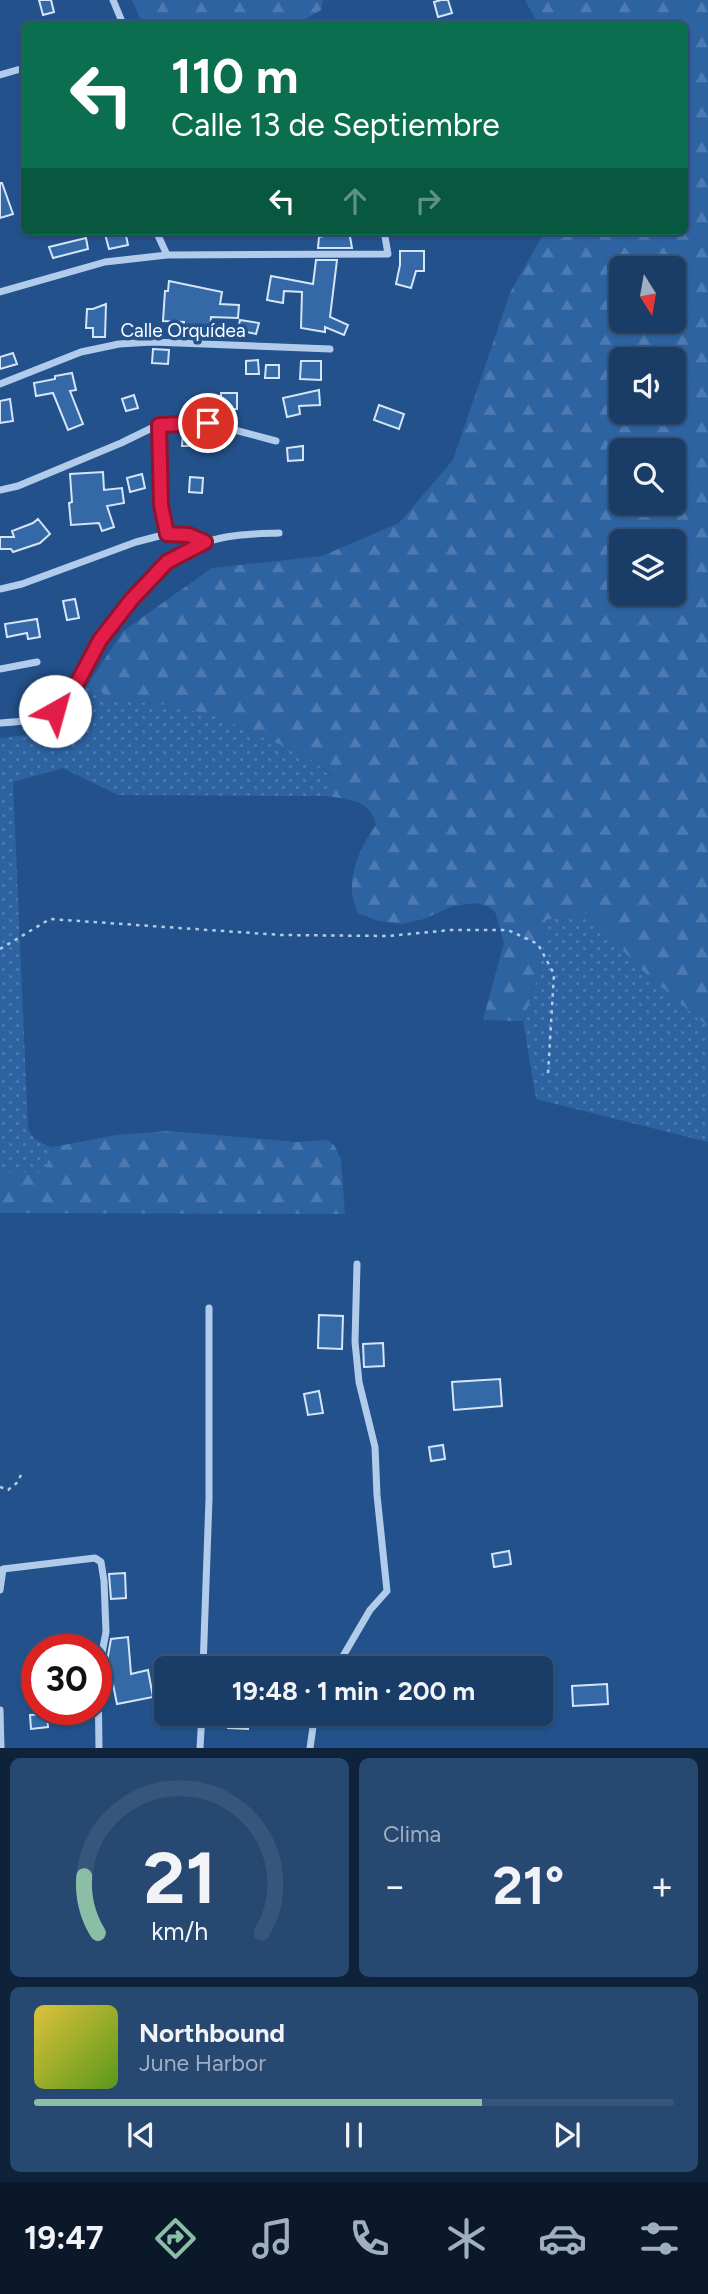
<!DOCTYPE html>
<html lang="es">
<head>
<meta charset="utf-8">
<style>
	:root { --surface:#1a3d68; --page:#274871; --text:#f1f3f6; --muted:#9faec0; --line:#38567c; --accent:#8abfa5 }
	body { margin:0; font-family:Figtree,sans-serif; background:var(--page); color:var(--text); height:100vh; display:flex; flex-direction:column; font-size:26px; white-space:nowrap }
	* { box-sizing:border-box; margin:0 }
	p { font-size:23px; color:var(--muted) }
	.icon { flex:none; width:38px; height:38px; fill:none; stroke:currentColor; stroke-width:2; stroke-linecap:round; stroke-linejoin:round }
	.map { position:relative; height:1748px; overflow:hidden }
	.side { display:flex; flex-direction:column; gap:10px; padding:10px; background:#0e2239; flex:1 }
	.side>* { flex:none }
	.top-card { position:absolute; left:21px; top:21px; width:667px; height:214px; border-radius:10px; box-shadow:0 2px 5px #0004,0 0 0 2px var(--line); background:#0b6e4f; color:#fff; overflow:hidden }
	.needle { width:46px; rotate:169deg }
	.fabs { position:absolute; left:609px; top:256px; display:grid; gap:14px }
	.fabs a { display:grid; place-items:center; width:77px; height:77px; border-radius:10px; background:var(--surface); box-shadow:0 2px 5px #0004,0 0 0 2px var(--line); font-size:35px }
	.speed { position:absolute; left:21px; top:1634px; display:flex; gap:14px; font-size:35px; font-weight:700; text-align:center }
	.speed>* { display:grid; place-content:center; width:91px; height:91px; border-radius:50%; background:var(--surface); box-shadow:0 2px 5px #0004,0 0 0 2px var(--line); line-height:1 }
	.speed .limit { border:10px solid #d22; background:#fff; color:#111 }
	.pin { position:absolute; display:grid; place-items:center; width:60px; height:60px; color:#fff; margin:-30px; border:4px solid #fff; border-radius:50%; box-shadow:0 2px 7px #0007 }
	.me { position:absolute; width:77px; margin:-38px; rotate:38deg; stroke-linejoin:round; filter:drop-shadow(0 0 5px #0008) }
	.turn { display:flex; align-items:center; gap:24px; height:147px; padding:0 35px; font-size:32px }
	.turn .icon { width:91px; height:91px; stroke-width:2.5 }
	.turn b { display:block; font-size:49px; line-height:60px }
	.lanes { display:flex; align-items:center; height:66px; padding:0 35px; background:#0003; justify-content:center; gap:35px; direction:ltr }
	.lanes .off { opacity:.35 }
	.big { font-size:52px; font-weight:700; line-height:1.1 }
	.side .widget { flex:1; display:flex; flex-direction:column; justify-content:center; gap:10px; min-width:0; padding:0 24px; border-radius:10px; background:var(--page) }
	.side .dial { align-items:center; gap:0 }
	.dial svg { height:182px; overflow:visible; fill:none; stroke:var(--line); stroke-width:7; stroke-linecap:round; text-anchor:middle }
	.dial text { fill:var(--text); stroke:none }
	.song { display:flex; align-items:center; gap:21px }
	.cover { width:84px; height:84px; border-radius:10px; background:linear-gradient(135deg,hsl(50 70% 55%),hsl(90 70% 35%)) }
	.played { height:7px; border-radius:4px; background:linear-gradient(90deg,var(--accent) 70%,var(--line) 70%) }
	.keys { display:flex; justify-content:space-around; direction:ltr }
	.heat { display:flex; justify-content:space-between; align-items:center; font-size:38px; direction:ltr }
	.side .tiles { flex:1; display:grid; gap:10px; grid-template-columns:1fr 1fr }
	.widget:last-child { grid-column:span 2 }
	.trip { position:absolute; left:154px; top:1656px; width:399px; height:70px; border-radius:10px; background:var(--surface); box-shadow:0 2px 5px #0004,0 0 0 2px var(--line); font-weight:700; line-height:70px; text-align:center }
	.dock { display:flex; height:112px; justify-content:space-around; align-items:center; background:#0a182a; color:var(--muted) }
	.dock .icon { width:49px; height:49px }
	.dock .selected { color:var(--accent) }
	.dock b { font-size:32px; color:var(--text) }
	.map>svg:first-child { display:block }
	.grass { fill:url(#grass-dots) }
	.forest { fill:url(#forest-firs); fill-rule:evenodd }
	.building { fill:#3468a7; stroke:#d5e5f8; stroke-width:2 }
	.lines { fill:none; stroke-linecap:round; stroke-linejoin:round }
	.path { stroke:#b1cbea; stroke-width:2.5; stroke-dasharray:3.5 5; stroke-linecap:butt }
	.street { stroke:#b1cbea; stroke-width:7 }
	.route-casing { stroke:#92132f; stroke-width:18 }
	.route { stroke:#e11d48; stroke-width:12 }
	.labels { text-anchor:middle; stroke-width:7; stroke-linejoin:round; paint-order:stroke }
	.street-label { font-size:19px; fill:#fff; stroke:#23518b }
</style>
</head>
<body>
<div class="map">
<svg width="708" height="1748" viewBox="0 0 708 1748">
	<defs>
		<pattern id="grass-dots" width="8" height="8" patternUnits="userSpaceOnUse" patternTransform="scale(1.75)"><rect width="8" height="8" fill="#2e63a2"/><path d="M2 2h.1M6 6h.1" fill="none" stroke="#4d7ab0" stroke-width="1.8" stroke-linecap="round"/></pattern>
		<pattern id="forest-firs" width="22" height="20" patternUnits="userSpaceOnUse" patternTransform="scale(1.75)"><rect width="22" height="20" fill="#2e63a2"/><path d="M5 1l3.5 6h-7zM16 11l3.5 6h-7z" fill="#4d7ab0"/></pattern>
	</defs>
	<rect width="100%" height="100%" fill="#23518b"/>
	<path class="grass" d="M89,683l23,17 54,5 47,10 95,42 24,19 -7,20 -207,-1 -55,-27 -50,14 15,347c5,10 14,16 25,18l-9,25h-44v-434l56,-6z
		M590,913l46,52 72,62v115l-172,-43 -13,-78 17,-52 6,-49z"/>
	<path class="forest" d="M132,0h191l-2,10 -24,14h-154z
		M525,0h183v1027l-72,-62 -46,-52 -44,7 -6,49 -17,52 -40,-1 21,-77 -9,-31 -8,-6 -11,-3 -23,3 -29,13 -22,5 -24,-3 -20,-8c-15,-31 0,-62 18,-88 -5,-26 -29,-26 -51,-29l7,-21 -24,-18 -95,-42 -47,-10 -54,-5 -23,-17 34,-52 89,-63 110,-12 77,-33 54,-63 57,-167 35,-62h139v-207h-146zM621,268h53v52h-53zM621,359h53v52h-53zM621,450h53v52h-53zM621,541h53v52h-53z
		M169,1131l127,11 31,-2 7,5 7,14 4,55 -345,-1v-41h44l9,-25 63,-12z"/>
	<path class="building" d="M39,0h12l3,12 -11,3z
		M441,0h7l4,13 -14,4 -4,-15z
		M0,183h2l11,31 -13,4z
		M118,231h7l3,14 -19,4 -4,-15z
		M349,231l3,17h-34l1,-11z
		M86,238l2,11 -35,9 -4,-11z
		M400,251h24v20h-8l-5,17 -15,-4 4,-19z
		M316,260h21l-7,57 18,8 -4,10 -19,-8v5l-24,-4 1,-36 -18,-1 -1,12 -16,-3 4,-24 42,8z
		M169,281l53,11 -2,12 19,1 -1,13 -27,-1 -1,13 -16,-1 -1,7 -10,-1 1,-13 -21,-1 2,-30h3z
		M106,304l-1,33h-12v-9h-7l1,-19h6z
		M240,320l19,3 -3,11 -18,-4z
		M153,349l16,1 -1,14 -16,-1z
		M13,353l4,11 -17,5v-12z
		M258,360l1,14h-13v-13z
		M301,361h20v19l-21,-1z
		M266,365h13v13h-14z
		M72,373l4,17 -6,1 13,33 -15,6 -15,-37 -17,3 -2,-13 21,-4v-3z
		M319,390l1,15 -21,1 1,8 -13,3 -4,-19z
		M221,393h16v16h-16z
		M134,395l4,13 -12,3 -4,-12z
		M10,399l3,22 -13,2v-22z
		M379,405l25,9 -5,15 -25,-9z
		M183,431h20v15h-21z
		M303,446v14l-15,1 -1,-13z
		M103,472l1,18 18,-2 2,15 -17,3 7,21 -12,4 -3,-8 -28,2 -2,-22 3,-1 -2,-28z
		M142,474l3,14 -15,4 -3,-14z
		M190,477l13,1 -1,15 -13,-1z
		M38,519l12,15 -10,9 -27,9 -2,-3h-11v-12h14l-2,-6 21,-8z
		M75,599l4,19 -12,2 -4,-19z
		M37,619l3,18 -12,2 -1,-6 -20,4 -2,-13z
		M319,1315l24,1 -1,33 -24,-1z
		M383,1343l1,23 -20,1 -1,-23z
		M500,1379l2,27 -48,4 -2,-28z
		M319,1391l4,22 -15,2 -4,-21z
		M443,1445l2,14 -14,2 -2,-14z
		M509,1551l2,13 -17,3 -2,-13z
		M125,1573l1,25 -15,1 -2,-25z
		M128,1637l3,37 17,-4 5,27 -36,7 -8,-40h-2v-3l4,-22z
		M607,1684l1,20 -35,2 -1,-20z
		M228,1713h20v16l-20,-1z
		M47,1714l1,13 -17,2 -1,-14z"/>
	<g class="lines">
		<path class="path" d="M0,949l50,-30 231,16 107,1 63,-6h57l30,14 16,30 -6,100
			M0,1487l8,3 10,-8 4,-10"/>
		<path class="street" d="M113,0l10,24
			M0,75l24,-7
			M156,231l11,24
			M0,292l105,-30 62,-7 221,-1 -4,-23
			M0,384l81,-32 38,-8 33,-2 178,7
			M158,425l3,80 6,29
			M0,490l18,-4 103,-43 37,-18 50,-2 68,18
			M0,589l22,-5 114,-42 31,-8 22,1 16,7
			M0,669l37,-7
			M0,723c18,-1 42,-3 57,-14 21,-15 29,-47 42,-68 24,-38 63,-82 105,-98 23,-9 51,-9 75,-10
			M0,1590l3,-21 92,-11 6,4 3,19 2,51 -8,42 1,74
			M203,1668l6,-169v-191
			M336,1668l34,-58 17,-19 -10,-96 -2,-48 -16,-65 -4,-40 2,-78
			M0,1710l1,38
			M200,1748l2,-35
			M310,1748l5,-35"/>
	</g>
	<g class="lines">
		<defs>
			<path id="route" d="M55,711l13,-11 32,-60 32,-41 35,-37 38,-20 -16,-7 -22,-1 -6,-29 -2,-80 49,-2"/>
		</defs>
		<use href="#route" class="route-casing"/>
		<use href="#route" class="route"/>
	</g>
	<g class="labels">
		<g class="street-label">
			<text x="183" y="337">Calle Orquídea</text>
		</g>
	</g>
</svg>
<div class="fabs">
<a><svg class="needle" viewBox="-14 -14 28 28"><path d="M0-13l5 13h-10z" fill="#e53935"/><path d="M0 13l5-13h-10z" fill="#9faec0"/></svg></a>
<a><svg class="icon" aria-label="sound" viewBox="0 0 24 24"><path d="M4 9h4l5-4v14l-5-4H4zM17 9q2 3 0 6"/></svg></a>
<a><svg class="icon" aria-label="search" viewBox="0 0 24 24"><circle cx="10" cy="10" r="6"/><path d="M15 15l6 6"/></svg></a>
<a><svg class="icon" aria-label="layers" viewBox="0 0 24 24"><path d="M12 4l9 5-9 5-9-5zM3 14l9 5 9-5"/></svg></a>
</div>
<div class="speed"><div class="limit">30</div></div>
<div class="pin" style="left:208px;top:423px;background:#d93025"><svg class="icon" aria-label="arrive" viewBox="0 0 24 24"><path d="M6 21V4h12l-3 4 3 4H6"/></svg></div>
<svg class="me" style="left:55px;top:711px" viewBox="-20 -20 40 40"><circle r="19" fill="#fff"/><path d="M0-13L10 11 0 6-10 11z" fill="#e11d48"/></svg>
<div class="trip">19:48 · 1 min · 200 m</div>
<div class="top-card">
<div class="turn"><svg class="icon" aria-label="left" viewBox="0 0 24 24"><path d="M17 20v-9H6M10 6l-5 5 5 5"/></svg><div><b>110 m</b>Calle 13 de Septiembre</div></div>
<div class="lanes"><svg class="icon" aria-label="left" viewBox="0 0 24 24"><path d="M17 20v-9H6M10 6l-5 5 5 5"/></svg><svg class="icon off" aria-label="ahead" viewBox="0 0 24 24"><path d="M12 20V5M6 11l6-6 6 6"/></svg><svg class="icon off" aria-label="right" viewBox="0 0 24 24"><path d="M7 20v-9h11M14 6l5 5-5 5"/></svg></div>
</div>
</div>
<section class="side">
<div class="tiles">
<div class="widget dial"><svg viewBox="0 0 100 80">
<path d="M14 69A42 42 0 1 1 86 69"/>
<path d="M14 69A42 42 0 0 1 8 44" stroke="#8abfa5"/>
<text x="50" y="56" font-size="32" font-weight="700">21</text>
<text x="50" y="72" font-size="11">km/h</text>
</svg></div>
<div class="widget"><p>Clima</p>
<div class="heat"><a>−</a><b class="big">21°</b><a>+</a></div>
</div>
<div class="widget">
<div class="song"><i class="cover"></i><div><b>Northbound</b><p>June Harbor</p></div></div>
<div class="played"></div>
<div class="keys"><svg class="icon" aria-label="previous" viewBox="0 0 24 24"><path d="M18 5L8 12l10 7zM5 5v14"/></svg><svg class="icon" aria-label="pause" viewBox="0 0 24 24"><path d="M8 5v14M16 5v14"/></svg><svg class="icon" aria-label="next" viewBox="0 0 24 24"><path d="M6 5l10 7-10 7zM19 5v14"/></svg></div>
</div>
</div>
</section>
<nav class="dock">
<b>19:47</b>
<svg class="icon selected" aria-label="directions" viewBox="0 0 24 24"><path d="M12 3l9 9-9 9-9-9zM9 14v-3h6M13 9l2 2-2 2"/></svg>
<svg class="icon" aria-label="music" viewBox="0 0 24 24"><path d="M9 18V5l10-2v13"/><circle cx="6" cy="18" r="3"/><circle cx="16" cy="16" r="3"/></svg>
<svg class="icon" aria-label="phone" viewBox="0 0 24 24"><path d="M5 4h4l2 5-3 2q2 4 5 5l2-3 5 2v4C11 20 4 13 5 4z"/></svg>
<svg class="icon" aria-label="climate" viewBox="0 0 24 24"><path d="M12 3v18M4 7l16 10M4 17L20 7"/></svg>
<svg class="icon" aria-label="car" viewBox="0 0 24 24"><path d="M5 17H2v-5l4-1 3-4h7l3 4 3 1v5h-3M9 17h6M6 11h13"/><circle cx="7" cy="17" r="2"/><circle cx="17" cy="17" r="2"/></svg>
<svg class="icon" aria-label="filters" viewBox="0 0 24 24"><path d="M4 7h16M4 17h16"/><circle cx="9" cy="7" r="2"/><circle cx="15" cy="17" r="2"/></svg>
</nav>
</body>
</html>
